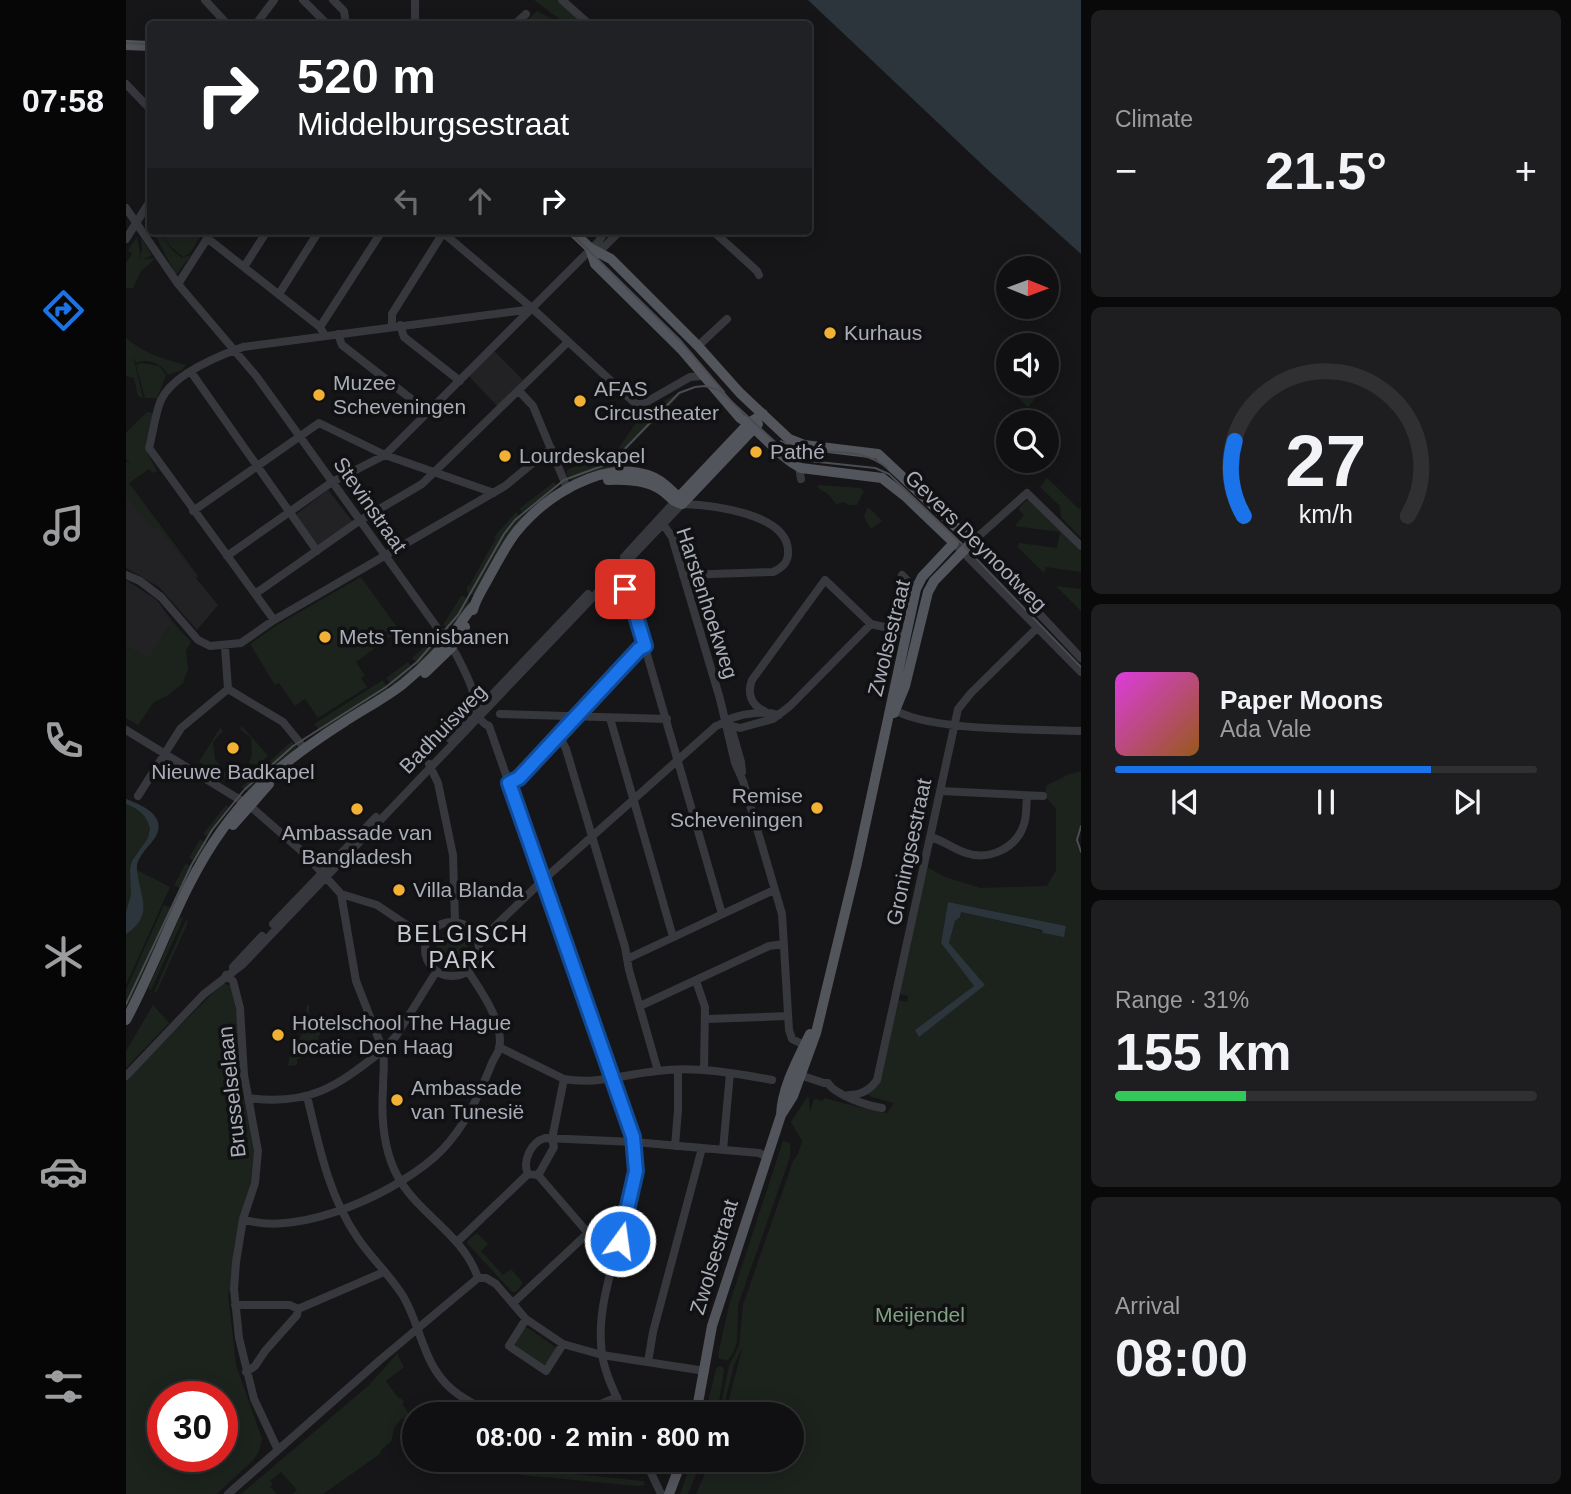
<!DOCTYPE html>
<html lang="en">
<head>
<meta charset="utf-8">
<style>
	:root { --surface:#101012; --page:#1e1e20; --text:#f1f3f6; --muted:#9c9d9f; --line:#303032; --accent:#1a73e8 }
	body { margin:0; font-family:Arial,sans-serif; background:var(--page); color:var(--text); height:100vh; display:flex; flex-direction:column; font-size:26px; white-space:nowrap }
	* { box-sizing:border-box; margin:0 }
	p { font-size:23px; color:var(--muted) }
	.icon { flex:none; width:38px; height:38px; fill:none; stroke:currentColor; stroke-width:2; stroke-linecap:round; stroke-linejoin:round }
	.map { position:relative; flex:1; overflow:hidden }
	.details { display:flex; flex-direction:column; gap:10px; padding:10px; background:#09090a; width:490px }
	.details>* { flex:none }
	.banner { position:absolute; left:21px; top:21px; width:665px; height:214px; border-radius:7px; box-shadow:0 4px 18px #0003,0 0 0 2px var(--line); background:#202124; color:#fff; overflow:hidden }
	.needle { width:46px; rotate:91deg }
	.fabs { position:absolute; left:870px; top:256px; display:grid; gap:14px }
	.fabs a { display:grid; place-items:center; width:63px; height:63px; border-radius:50%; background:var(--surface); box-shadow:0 4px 18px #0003,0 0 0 2px var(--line); font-size:35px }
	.speed { position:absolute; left:21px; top:1381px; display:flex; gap:14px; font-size:35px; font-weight:700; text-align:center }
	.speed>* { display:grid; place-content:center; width:91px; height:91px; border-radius:50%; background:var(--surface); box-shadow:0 4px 18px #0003,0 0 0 2px var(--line); line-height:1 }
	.speed .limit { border:10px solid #d22; background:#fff; color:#111 }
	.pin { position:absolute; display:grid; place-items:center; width:60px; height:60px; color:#fff; margin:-30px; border-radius:14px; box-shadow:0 4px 10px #0006 }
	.me { position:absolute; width:77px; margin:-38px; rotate:14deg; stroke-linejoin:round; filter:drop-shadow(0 0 5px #0008) }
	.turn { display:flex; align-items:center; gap:24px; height:147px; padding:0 35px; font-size:32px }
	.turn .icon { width:91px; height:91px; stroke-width:2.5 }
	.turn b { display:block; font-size:49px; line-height:60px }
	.lanes { display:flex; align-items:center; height:66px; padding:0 35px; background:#0003; justify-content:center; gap:35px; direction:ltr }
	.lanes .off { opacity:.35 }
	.big { font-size:52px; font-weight:700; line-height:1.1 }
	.details .widget { flex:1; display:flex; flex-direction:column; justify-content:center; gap:10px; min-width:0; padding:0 24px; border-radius:10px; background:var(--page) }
	.details .dial { align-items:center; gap:0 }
	.dial svg { height:182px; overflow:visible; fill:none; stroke:var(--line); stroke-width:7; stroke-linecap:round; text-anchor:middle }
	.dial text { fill:var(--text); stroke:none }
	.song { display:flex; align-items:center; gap:21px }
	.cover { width:84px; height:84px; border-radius:10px; background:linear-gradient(135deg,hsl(300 70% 55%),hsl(30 70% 35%)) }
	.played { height:7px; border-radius:4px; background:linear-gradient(90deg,var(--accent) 75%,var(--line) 75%) }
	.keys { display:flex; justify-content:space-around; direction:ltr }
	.heat { display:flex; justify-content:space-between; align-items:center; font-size:38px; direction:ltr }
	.charge { height:10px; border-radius:5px; background:linear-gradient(90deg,#34c759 31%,var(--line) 0) }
	.trip { position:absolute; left:276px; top:1402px; width:402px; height:70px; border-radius:35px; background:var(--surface); box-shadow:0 4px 18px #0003,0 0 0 2px var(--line); font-weight:700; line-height:70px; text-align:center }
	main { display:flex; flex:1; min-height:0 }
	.menu { display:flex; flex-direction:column; width:126px; justify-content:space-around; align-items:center; background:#060607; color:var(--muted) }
	.menu .icon { width:49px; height:49px }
	.menu .current { color:var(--accent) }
	.menu b { font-size:32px; color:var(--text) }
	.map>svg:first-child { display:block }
	.built { fill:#222225 }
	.green { fill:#1c231d; fill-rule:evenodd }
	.water { fill:#2c353c }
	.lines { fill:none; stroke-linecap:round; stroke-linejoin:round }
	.minor { stroke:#37383d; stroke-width:8 }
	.major { stroke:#53555c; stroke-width:10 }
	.tram { stroke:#4a4c52; stroke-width:2 }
	.route-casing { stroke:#114b97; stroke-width:18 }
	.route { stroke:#1a73e8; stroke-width:12 }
	.poi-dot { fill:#f2b134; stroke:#111113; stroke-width:2.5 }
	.labels { text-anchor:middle; stroke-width:7; stroke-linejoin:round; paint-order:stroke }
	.poi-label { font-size:21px; fill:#a8adb8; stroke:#111113; text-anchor:start }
	.street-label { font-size:21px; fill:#a8adb8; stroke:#111113 }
	.park-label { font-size:21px; fill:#7fa381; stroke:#111113 }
	.neighbourhood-label { font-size:23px; letter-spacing:2px; fill:#c9ccd4; stroke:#111113 }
</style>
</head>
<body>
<main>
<nav class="menu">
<b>07:58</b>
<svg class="icon current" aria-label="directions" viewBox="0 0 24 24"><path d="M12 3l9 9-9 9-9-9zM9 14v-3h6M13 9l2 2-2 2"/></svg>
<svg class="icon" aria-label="music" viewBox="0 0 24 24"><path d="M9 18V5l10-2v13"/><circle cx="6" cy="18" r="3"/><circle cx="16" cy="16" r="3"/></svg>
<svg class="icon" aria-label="phone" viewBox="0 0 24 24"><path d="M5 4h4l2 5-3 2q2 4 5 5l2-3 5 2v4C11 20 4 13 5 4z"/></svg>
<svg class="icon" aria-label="climate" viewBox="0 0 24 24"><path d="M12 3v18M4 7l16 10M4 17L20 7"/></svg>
<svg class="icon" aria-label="car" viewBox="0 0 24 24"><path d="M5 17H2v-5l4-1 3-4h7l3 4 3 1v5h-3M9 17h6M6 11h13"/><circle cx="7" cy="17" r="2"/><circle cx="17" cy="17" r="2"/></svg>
<svg class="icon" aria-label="filters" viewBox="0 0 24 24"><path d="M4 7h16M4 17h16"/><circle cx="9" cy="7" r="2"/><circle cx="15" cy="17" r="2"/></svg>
</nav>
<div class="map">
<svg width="955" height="1494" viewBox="0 0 955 1494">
	<rect width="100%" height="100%" fill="#161618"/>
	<path class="built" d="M366,349l31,31 -26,26 -30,-32z
		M0,480l72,96 -2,2 22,27 -21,25 -38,-43 -33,-19z
		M202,490l25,32 -35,24 -23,-31z
		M0,580l31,20 15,21 -23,38 -23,-13z"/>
	<path class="green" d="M408,0h24l28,24h-20z
		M411,11l25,13h-39z
		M27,231h51l-14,22 -7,4 -13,-11 -8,-12c5,10 10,17 20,24l9,-3 -15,20z
		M11,237l3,16 -1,8 3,-11 -1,-12 11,17 -10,5 14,-2 -15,13 -8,17h-7v-25l6,-9 -4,-4z
		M0,338c16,14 39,22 60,27l-4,5 -14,5c-7,-12 -19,-17 -32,-12l-3,-7 10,42 -5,-2 -4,-18 -8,-2z
		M16,363l17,3 7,9 -9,23h-12l-9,-33z
		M896,383l24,2 -18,22 -15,-14z
		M552,393l3,1 -61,61 -2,-1v-5l20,-29 6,-1 -1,-5z
		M21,412l6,1 -8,35 12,23 -4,2 -4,-4 -20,14 69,93 -4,2 -2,-2 2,-3 -36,-45 -7,-1 -25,-31v-35l5,4 -5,-6v-26z
		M486,455l6,4 -4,9 -40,12h-4l-3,-5v-5c13,-7 30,-7 45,-15z
		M921,478l32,31 2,-1v30l-20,-21 -1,-11 -20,-19z
		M428,482l3,4 -34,27 -4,-4z
		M694,485l40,3 4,3 -7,14h-9l-4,-3 -8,2 -8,-10 -10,-6 -1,-2z
		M904,497l51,51v24l-35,-5 -2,6 -26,-26 1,-4 38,5 3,-16 -45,-6 9,-11 -6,-6z
		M743,508l13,13 -11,8 -7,-12 3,-8z
		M390,512l7,7 -48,77 -8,-3v-7h2l27,-48 -2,-1z
		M235,577l38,53 -43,32 9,14 -4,2 6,9 -49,31 -13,-19 -10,7 -16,-23 -4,2 -25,-41 27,-19z
		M930,586l25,3v22z
		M335,596h3l7,7 -18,29 -10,-7z
		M46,621l19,21 -5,9 2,18 -5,14 -16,13 -13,6 -16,23 -12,-7v-72l23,12z
		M307,638l4,6v7l-16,16 -9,-9z
		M282,662l7,10 -21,16 -8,-10z
		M257,680l6,11 -67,41 -8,-8z
		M116,726l26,30 -12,9 -7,-2 3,-8 -1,-17 -11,-9z
		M94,728l3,3 -10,11 2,17 6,7 -9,4 -13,-8z
		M166,741l6,8 -47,43 -10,-5z
		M128,769l-18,12 -9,-1 -10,-7z
		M955,771c0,16 0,36 0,51 -3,13 -8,19 0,32v640h-385l15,-34h82v-46h-68l18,-68 -9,19 -12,49h-3l10,-48 10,-20 4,-41 50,-144 5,-7 4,-13 -11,-19 16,-25 2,1 1,14 4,-13 9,2 1,-3c23,6 39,11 63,15l7,-10 -22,-6 -6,-4 11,-9 21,-84 9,2 1,-6 -9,-2 28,-127 18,10 35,11 67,-2 9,-16v-61l-11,-13 1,-10 21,-11zM822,902l118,24 -2,10 -103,-24 -1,5 -5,4 -6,22 36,42 -23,17 -47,28 59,-44 -33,-43z
		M0,799c15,5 41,17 29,38 -7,12 -18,17 -18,33l33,17 -44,98z
		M100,805l4,3 -21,29 -6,-3z
		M74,839l9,6 -11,17 -9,-4z
		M60,863l8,7 -9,18 -3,1 -8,-4z
		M38,905l10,5 -48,103v-23z
		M54,917l3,2 -32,71 -3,-1z
		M60,920l2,2 -32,71 -2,-1z
		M310 949a16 16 0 1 1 32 0a16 16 0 1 1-32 0Z
		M97,983l8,3 7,34 2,64 11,45 3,26 -3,25 -17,66 -3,46 -3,1 8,72 26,74 -3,12 -5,8 -37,35h-91v-414zM37,1396h59v60h-59z
		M27,1005l16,18 -43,45v-17z
		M181,1005h2v10l13,14 -10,26 -15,4v6l-9,1 2,-12 14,-23z
		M657,1141l7,2v14l-52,148 -1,37 -4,11 -5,7 -9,-1 -1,-4 11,-50z
		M349,1234h3l10,10 -7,7 22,24 8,-6 12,14 -7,9h-4l-45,-49 1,-3z
		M398,1328h4l27,19 1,3 -9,14 -5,1 -26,-19 -1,-4z
		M271,1354l7,13 -18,14 13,18 2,-1 3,4 -2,2 13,18h-7l-6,-4 -8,10 -3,14 -10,8 -1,4 -57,40h-30l4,-4 -16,-18 -11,9 3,3 -3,3 7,7h-36l127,-108z
		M593,1366l4,1 1,4 -7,43h-12l11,-45z
		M338,1460h26l38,9 115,12 2,4 -8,1 -115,-11z
		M566,1460h10l-14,34h-8z"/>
	<path class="water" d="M682,0h273v254l-91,-82z
		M0,799c15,6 41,16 30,37 -6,10 -15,16 -19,28 -1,28 21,49 -11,70v-22l5,-17 -1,-26 2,-8 16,-23 2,-9c-3,-14 -11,-20 -24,-25z
		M822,902l118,24 -2,11 -21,-4 -1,-3 -81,-18 -1,5 -5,4 -6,22 36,42 -66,52 -4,-7 59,-44 -33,-43z"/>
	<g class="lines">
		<path class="minor" d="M79,0l22,24
			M177,0l24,24
			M207,0l11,11 2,13
			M289,0v24
			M436,0l27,24
			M130,24l18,-24
			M389,24l11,-10
			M0,84l24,25
			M0,208l52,76 79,93 199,277c5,10 11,21 15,32 5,14 3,34 18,40l145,416c8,71 -42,142 -32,212 3,21 14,41 22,60
			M315,231l92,78 103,95h7l47,-27 13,-1
			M587,231l44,40 2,4
			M81,238l113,89 5,9
			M0,239l24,-38
			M470,255l24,-24
			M118,267l23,-36
			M52,284l34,-53
			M153,294l40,-63
			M274,325l4,12 56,44
			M266,326v-12l51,-81
			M194,327l62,-96
			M212,334l4,11 86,67
			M572,346l29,-27
			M65,372l126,179
			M393,391l14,15 35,84
			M673,467l2,12
			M556,504c28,1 108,9 106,49 0,10 -6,15 -15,19l-90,3
			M67,511l126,-88 66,32 109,38
			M535,521l11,16 48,162 15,64 8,18 39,133 7,116 3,9 18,9
			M846,542l109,116
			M846,542l55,-49 54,53
			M828,543l127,129
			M101,556l105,-74 53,-27 214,-214 6,-10
			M498,557l55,-60
			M485,572l20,27 91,315
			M0,575l14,6 21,16 37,43 12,6 31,-3 33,-23 231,-134 46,-38
			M776,575l14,14
			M129,594l104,-73 63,-37 146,-142
			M148,620l-125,-172c4,-15 6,-34 12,-48 12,-26 57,-44 82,-53l290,-38
			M99,647l3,42
			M102,689l55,33 22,27
			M765,708c36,24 144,21 190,23
			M638,711c-13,-6 -17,-18 -12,-31l73,-100 46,44 36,8
			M374,714l167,5
			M484,718l63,219
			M599,724l15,4 33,-9 17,-13 81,-82
			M605,727l10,35 1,10
			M0,730l124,76 55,48 36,40 36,11 49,33
			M433,735l7,14 59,198 4,23 29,101
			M324,739l138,-145
			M303,764l9,19 15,72 2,67
			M383,783l10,-5 120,-129 6,-3
			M814,791l103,5
			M12,796l43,-68 47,-39
			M804,837c13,3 23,12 36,16 23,8 51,-5 58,-29 3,-9 2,-19 3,-28
			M299 949a27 27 0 1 1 54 0a27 27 0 1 1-54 0Z
			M147,924l103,-107
			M352,940l8,-5 56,-54 174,-155c7,-2 10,-6 16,-8 14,-5 33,-7 47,-3
			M501,959l147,-69
			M107,967l29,-31
			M310,972l-40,64 -13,14c2,13 0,25 0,38 -2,30 0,62 15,89 21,38 65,57 80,101
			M100,975l7,6 7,27 4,67 14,76 -3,32 -12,36 -7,43 -2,27 5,49 15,61 24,51
			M570,981l9,26 -1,63
			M514,1006l129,-60 15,-2
			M580,1019l82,-3
			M373,1047l65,32c32,6 62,-5 93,-8 39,-5 77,2 115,9
			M671,1074l27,9h4c7,12 40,23 54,25
			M0,1076l78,-82 39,-30 439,-460
			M723,1095c12,0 21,-5 28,-15l81,-371 13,-16 66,-65
			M181,1096c12,50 21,98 50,141 14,21 33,38 46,59 15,25 20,60 38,82 13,17 34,27 53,36
			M122,1098c62,8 88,-11 135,-48l-27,-69 -15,-87
			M549,1146l3,-36v-40
			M597,1150l7,-77
			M402,1174c-6,-13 3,-32 17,-36l89,4 125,11 7,3
			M412,1175l50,58 32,8
			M117,1219c56,20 160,-29 199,-69 24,-25 37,-55 50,-87 2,-5 6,-10 7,-14 6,-25 -18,-58 -31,-78
			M331,1242l71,-68 10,1 2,-3 14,-25 -2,-8 12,-60
			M352,1278h8l10,6 30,35 37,25 39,11 103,16
			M387,1303l75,-70
			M109,1305h55l8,4
			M400,1319l-17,27 37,25 17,-27
			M522,1362l5,-30 49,-184
			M120,1372l9,-6 10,-15 32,-36 1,-6 86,-37
			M452,1414l39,-17
			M519,1460l16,34
			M451,1469l1,-9
			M102,1494l152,-134 98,-82"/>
		<path class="major" d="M0,45l24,1
			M446,231l18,17 21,11 87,87 42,47 49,46 15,6 74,9 94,88 -38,39 -6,11 -23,94 -11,27
			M464,248l5,16 87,86 58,68c23,14 37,38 61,50l81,10 23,18 49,47 -32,34 -6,12 -59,274 -41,170 -23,63 -12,19 -69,211 -16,88
			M482,480c19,-1 41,0 56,12 7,6 9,10 18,12l76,-80
			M347,610c3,-12 11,-23 16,-33 9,-16 17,-32 28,-46 29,-35 84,-71 131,-56 13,4 21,14 31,22l70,-74 14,-9
			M299,673l26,-25 14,-21
			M107,825l36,-41
			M0,1020c34,-63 54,-132 96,-190 32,-46 75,-78 122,-108 20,-13 41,-24 59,-38 18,-15 34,-30 49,-49 8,-9 13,-21 22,-29
			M655,1115c1,-28 17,-56 29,-81
			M543,1494l13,-34"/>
		<path class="tram" d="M0,43l24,1
			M443,231l110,108 45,53
			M655,441c32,19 77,1 106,27
			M955,826l-4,14 4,12
			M0,1004l66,-140 20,-34 32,-40 49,-44 93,-59 31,-25 41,-47 46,-81 11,-14 49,-40 38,-14 15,-9 62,-64 16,-6 10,-1 14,4 68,63 13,7 75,8 14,6 72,69 120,124"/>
	</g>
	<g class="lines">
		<defs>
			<path id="route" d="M494,1241l16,-70 -3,-34 -124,-354 10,-5 120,-129 6,-3 -14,-47 -6,-10"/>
		</defs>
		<use href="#route" class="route-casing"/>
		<use href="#route" class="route"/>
	</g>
	<g class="poi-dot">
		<circle cx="704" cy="333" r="7"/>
		<circle cx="193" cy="395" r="7"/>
		<circle cx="454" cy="401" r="7"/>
		<circle cx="630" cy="452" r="7"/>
		<circle cx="379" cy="456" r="7"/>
		<circle cx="199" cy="637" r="7"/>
		<circle cx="107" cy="748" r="7"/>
		<circle cx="691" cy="808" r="7"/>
		<circle cx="231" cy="809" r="7"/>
		<circle cx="273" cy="890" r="7"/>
		<circle cx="152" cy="1035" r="7"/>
		<circle cx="271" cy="1100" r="7"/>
	</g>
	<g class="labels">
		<g class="poi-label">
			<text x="718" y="340">Kurhaus</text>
			<text x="207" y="390">Muzee<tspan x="207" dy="24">Scheveningen</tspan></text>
			<text x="468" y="396">AFAS<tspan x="468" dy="24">Circustheater</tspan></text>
			<text x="644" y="459">Pathé</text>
			<text x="393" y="463">Lourdeskapel</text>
			<text x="213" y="644">Mets Tennisbanen</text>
			<text x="107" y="779" text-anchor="middle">Nieuwe Badkapel</text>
			<text x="677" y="803" text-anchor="end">Remise<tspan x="677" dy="24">Scheveningen</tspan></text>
			<text x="231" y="840" text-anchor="middle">Ambassade van<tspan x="231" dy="24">Bangladesh</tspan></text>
			<text x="287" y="897">Villa Blanda</text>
			<text x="166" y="1030">Hotelschool The Hague<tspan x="166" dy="24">locatie Den Haag</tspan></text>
			<text x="285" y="1095">Ambassade<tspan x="285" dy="24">van Tunesië</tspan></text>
		</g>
		<g class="street-label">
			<text transform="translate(244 505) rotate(55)" y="7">Stevinstraat</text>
			<text transform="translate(850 541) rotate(45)" y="7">Gevers Deynootweg</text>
			<text transform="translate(581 603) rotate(72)" y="7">Harstenhoekweg</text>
			<text transform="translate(763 638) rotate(-76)" y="7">Zwolsestraat</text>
			<text transform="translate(317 729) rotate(-46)" y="7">Badhuisweg</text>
			<text transform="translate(783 852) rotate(-78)" y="7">Groningsestraat</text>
			<text transform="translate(106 1092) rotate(-96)" y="7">Brusselselaan</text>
			<text transform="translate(588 1257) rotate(-73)" y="7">Zwolsestraat</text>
		</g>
		<g class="park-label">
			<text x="794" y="1322">Meijendel</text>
		</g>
		<g class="neighbourhood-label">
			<text x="337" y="942">BELGISCH<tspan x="337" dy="26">PARK</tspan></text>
		</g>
	</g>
</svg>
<div class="fabs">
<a><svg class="needle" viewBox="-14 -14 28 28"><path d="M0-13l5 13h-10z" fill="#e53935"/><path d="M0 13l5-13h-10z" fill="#9c9d9f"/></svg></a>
<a><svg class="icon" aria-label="sound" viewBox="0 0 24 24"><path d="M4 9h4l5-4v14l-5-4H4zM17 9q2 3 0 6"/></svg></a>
<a><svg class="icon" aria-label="search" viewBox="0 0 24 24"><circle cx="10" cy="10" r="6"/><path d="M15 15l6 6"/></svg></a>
</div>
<div class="speed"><div class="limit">30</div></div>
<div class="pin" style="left:499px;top:589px;background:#d93025"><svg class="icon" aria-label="arrive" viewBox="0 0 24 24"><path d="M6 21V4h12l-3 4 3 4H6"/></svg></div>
<svg class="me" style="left:494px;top:1241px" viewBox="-20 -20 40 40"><circle r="17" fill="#1a73e8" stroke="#fff" stroke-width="3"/><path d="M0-11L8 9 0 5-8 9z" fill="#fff"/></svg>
<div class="trip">08:00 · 2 min · 800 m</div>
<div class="banner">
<div class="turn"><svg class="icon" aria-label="right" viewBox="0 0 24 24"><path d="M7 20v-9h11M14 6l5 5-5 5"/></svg><div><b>520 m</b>Middelburgsestraat</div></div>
<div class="lanes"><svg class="icon off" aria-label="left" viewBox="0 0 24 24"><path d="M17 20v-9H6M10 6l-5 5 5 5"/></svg><svg class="icon off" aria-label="ahead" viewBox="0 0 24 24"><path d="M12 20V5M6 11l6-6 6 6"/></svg><svg class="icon" aria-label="right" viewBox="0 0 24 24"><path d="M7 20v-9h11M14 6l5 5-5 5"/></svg></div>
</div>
</div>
<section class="details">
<div class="widget"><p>Climate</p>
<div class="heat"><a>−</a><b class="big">21.5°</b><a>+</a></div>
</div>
<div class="widget dial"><svg viewBox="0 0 100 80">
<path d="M14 69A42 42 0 1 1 86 69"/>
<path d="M14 69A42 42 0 0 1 10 36" stroke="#1a73e8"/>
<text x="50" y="56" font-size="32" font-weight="700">27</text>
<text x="50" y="72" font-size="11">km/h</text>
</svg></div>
<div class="widget">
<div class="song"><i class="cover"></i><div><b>Paper Moons</b><p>Ada Vale</p></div></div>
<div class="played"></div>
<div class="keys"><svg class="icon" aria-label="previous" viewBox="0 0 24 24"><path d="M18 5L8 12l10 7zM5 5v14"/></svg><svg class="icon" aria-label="pause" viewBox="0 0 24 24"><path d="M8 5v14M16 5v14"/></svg><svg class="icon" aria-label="next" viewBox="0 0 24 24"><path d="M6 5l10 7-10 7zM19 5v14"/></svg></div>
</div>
<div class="widget"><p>Range · 31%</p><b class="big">155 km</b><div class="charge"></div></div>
<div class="widget"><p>Arrival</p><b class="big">08:00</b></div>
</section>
</main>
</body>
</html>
